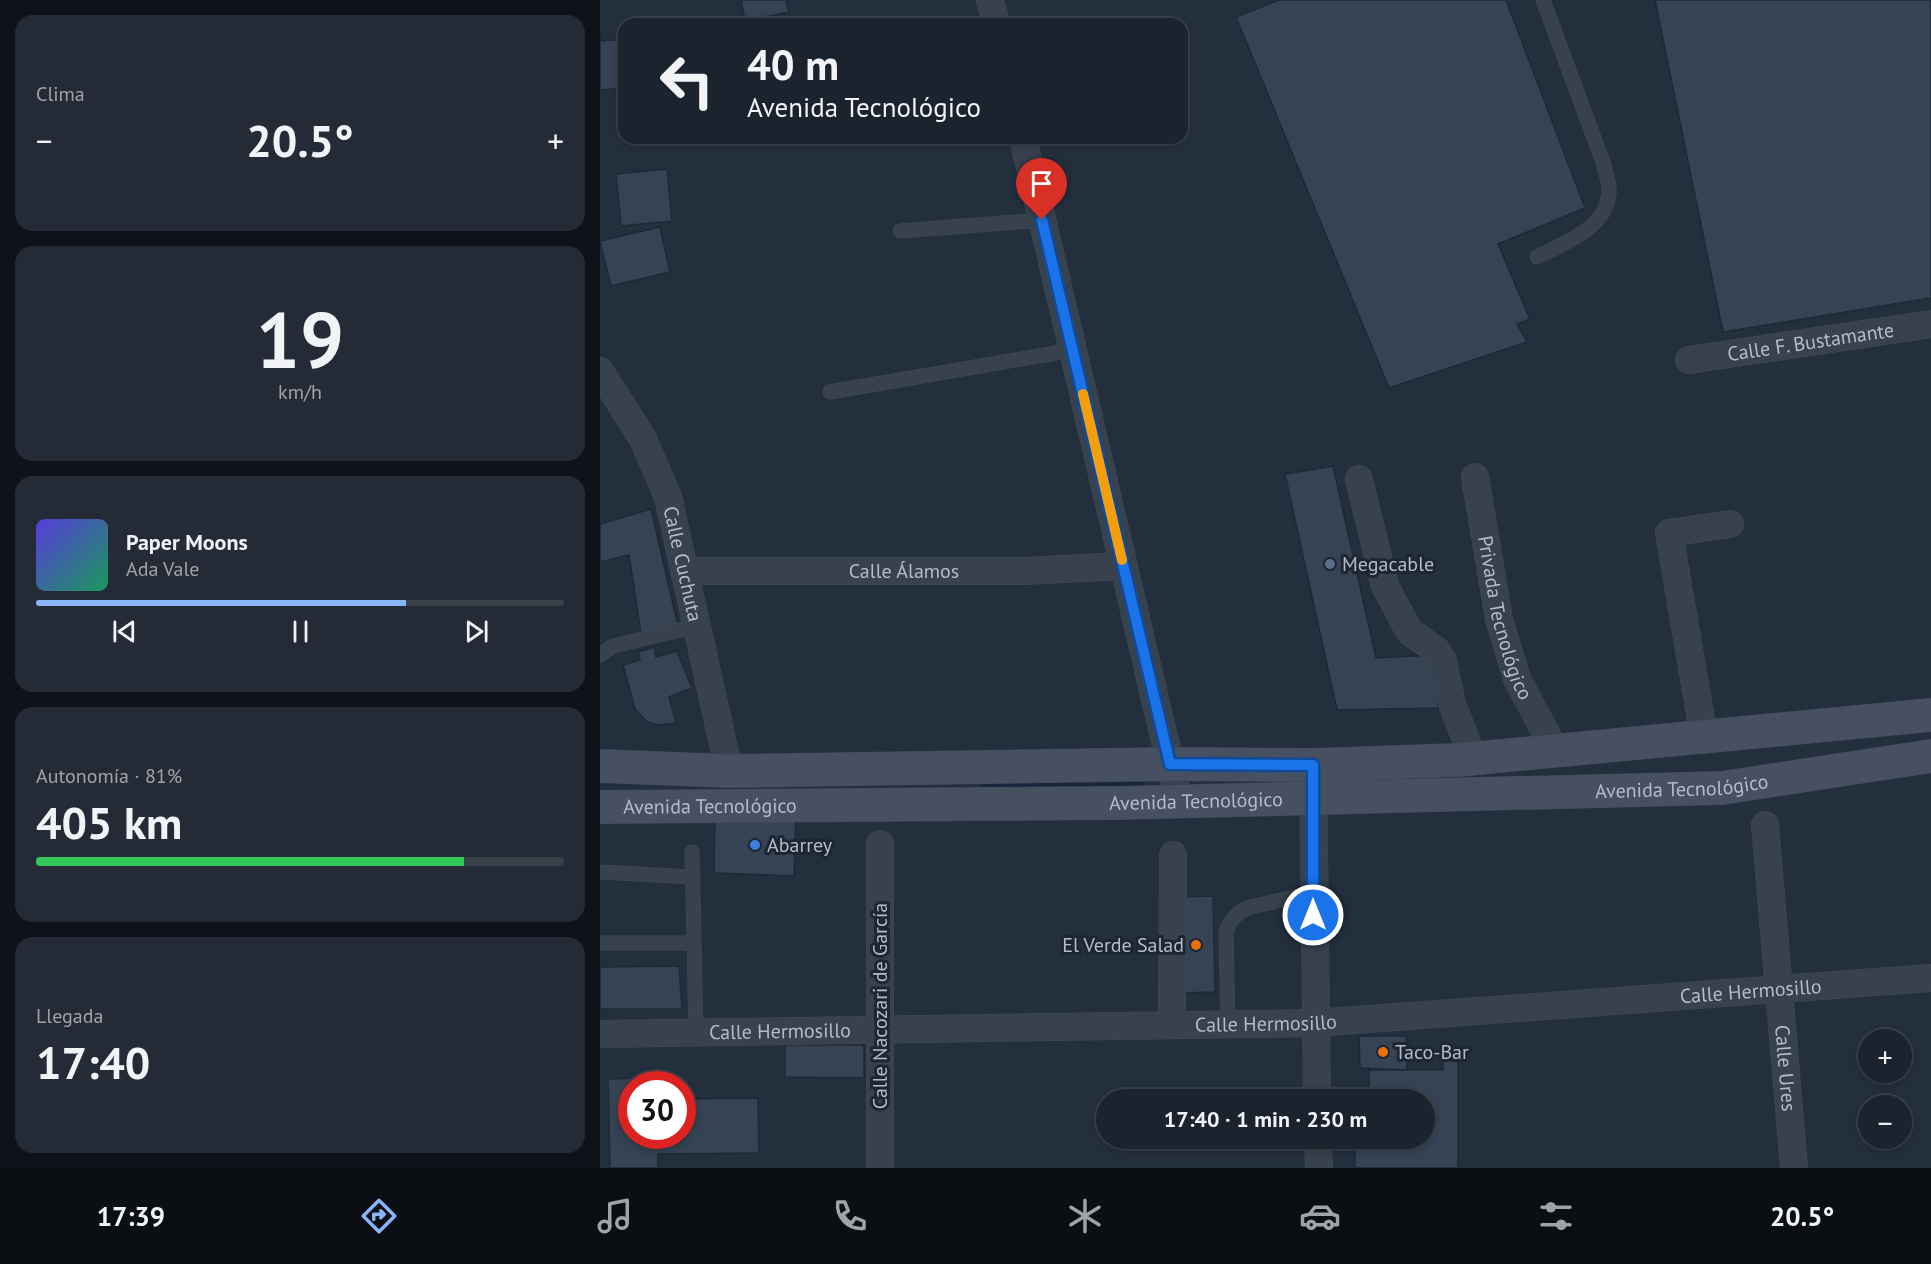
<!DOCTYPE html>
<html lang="es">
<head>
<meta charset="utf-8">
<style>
	:root { --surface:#1b232e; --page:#242b36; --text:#f1f3f6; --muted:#a0a4aa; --line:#39404a; --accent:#8ab4f8 }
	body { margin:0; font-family:"PT Sans",sans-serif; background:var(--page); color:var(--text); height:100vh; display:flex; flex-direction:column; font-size:22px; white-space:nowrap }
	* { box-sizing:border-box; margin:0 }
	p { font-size:20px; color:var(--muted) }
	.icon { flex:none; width:33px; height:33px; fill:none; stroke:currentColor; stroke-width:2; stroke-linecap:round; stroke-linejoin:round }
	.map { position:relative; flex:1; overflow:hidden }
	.drawer { display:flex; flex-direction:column; gap:15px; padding:15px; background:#0f1319; width:600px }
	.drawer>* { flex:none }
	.guide { position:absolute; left:18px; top:18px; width:570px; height:126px; border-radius:18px; box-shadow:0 3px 9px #0003,0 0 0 2px var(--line); background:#1b232e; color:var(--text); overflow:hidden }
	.controls { position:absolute; left:1258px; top:1029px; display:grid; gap:12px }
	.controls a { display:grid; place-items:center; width:54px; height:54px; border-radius:50%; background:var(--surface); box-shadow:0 3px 9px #0003,0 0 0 2px var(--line); font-size:30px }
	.speed { position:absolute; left:18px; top:1071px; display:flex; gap:12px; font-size:30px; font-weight:700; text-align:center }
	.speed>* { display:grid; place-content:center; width:78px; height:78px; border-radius:50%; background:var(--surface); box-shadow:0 3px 9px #0003,0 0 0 2px var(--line); line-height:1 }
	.speed .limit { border:9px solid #d22; background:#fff; color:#111 }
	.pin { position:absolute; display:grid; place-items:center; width:51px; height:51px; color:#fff; margin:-62px -26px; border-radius:50% 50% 50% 0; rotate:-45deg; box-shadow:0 0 6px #0007 }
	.pin .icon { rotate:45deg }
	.me { position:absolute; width:66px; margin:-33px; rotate:0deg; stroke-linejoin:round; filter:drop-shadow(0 0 4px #0008) }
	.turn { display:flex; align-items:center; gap:21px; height:126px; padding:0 30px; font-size:27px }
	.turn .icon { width:78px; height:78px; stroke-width:2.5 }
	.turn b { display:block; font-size:42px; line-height:51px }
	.big { font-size:45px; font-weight:700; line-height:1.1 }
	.drawer .tile { flex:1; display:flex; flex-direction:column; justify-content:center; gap:9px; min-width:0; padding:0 21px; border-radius:18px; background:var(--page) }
	.drawer .dial { align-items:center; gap:0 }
	.dial b { font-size:78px; line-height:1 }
	.song { display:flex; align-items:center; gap:18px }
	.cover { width:72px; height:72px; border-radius:9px; background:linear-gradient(135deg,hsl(250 70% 55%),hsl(150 70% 35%)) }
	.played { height:6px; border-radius:3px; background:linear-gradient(90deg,var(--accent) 70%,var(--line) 70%) }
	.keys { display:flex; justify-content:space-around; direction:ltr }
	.heat { display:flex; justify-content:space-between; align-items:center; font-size:33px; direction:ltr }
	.charge { height:9px; border-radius:4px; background:linear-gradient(90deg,#34c759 81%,var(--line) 0) }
	.trip { position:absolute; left:496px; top:1089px; width:339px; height:60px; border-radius:30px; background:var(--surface); box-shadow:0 3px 9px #0003,0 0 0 2px var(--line); font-weight:700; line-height:60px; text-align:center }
	.dock { display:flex; height:96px; justify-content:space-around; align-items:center; background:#0b0e12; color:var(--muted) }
	.dock .icon { width:42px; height:42px }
	.dock .active { color:var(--accent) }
	.dock b { font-size:27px; color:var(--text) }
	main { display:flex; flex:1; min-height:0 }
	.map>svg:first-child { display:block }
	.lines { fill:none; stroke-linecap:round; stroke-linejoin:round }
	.stream { stroke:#17263c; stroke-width:8 }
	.building { fill:#364354; stroke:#1f2835; stroke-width:1.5 }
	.service-casing { stroke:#414a57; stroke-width:15 }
	.minor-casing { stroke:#414a57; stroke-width:28 }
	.secondary-casing { stroke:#414a57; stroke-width:34 }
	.service { stroke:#38414e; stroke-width:14 }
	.minor { stroke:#38414e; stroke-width:27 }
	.secondary { stroke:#465061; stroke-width:33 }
	.route-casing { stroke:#114b97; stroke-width:15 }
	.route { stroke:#1a73e8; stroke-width:10 }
	.slow { stroke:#f59e0b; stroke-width:10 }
	.service-dot { fill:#5c6f8a; stroke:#1d2633; stroke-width:2 }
	.shop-dot { fill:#3f7fe0; stroke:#1d2633; stroke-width:2 }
	.food-dot { fill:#e8710a; stroke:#1d2633; stroke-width:2 }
	.labels { text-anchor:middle; stroke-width:6; stroke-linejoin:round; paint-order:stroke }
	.street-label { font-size:20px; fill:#b4bcc9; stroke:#1d2633 }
	.poi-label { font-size:20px; fill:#b4bcc9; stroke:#1d2633; text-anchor:start }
</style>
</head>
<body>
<main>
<section class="drawer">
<div class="tile"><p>Clima</p>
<div class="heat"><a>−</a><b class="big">20.5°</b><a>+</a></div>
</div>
<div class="tile dial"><b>19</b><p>km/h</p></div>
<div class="tile">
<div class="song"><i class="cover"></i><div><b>Paper Moons</b><p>Ada Vale</p></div></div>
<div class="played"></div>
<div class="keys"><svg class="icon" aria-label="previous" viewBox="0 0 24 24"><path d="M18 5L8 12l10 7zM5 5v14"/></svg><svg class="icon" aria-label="pause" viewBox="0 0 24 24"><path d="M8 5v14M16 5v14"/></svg><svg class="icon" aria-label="next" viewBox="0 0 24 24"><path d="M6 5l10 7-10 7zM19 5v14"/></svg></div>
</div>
<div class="tile"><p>Autonomía · 81%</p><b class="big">405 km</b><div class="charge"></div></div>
<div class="tile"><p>Llegada</p><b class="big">17:40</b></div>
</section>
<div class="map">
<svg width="1331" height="1168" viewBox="0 0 1331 1168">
	<rect width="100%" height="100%" fill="#242f3e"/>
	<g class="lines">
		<path class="stream" d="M385,788l156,-2"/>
	</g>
	<path class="building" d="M141,0h45l3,12 -44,9z
		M679,0h227l79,208 -87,36 32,75 -13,5 10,18 -138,46 -153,-371z
		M1055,0h276v298l-208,34z
		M0,30l2,11 22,-2v49l-24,2z
		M67,169l5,52 -51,5 -5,-52z
		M60,227l10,45 -59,14 -11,-45z
		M733,466l43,192 58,-3 4,53 -101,2 -52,-236z
		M51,509l27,117 -37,7 -12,-78 -29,7v-38z
		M54,647l2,10 21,-6 15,37 -23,9 7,26 -17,2 -12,-3 -12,-13 -12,-44 17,-5 -2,-8z
		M115,814l81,2 -2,60 -80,-3z
		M613,896l2,96 -35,1 -2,-96z
		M79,966l3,43h-82v-42z
		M759,1036h47l1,34 -47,-2z
		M185,1045h79v33l-79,-1z
		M843,1061h15v107h-103v-30h70v-38h-70v-9h14v-21h74z
		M53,1078v6h-21v52h50v-37l76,-1 1,55 -101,1v14h-48l-2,-89z"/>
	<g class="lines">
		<defs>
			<path id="service" d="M300,231l142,-11
				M937,257c28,-14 68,-28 72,-63 1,-9 -3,-20 -5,-29l-61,-165
				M230,392l243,-42
				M0,655l13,-9 84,-20
				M92,852l4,180
				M0,872l93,5
				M0,943h94
				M628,1024l-2,-93c5,-12 11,-19 24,-24l63,-14"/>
			<g id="minor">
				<path d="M390,0l6,24"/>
				<path d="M423,138l156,663"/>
				<path id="s1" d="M1089,360l242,-36"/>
				<path id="s2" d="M0,371l43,68 25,58 61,274"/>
				<path id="s3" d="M875,477l24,142 18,60 39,73"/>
				<path d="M759,479l26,107 24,45 28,20 6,10 9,43 21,54"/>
				<path id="s4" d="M84,571h339l101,-5"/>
				<path d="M1104,737l-35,-204 61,-9"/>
				<path d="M713,765l4,335"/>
				<path id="s5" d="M1165,825l29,343"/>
				<path d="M572,1025l1,-170"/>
				<path id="s6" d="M0,1034l714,-11 617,-45"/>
				<path d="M718,1138l1,30"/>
				<path d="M280,1168v-324"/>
			</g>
			<g id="secondary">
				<path d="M0,766l129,5 441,-7 143,1 145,-5 473,-45"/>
				<path id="s7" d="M0,807l518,-4 604,-15 209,-32"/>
			</g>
		</defs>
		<use href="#service" class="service-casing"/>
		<use href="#minor" class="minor-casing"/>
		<use href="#secondary" class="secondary-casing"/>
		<use href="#service" class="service"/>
		<use href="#minor" class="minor"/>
		<use href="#secondary" class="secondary"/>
	</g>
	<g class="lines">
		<defs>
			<path id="route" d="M442,220l128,544 143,1v150"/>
		</defs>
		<use href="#route" class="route-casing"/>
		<use href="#route" class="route"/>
		<path class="slow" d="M483,394l39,166"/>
	</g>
	<circle class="service-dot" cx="730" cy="564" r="6"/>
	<circle class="shop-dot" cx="155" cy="845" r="6"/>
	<g class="food-dot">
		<circle cx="596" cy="945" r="6"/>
		<circle cx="783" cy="1052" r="6"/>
	</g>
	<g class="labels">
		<g class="street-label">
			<text dy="7" stroke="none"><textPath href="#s1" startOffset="123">Calle F. Bustamante</textPath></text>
			<text dy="7" stroke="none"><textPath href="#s2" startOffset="212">Calle Cuchuta</textPath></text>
			<text dy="7" stroke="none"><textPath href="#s4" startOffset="220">Calle Álamos</textPath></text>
			<text dy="7" stroke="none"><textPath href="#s3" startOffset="144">Privada Tecnológico</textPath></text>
			<text dy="7" stroke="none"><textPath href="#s7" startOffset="1082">Avenida Tecnológico</textPath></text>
			<text dy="7" stroke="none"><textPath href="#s7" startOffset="596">Avenida Tecnológico</textPath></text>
			<text dy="7" stroke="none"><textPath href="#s7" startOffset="110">Avenida Tecnológico</textPath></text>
			<text dy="7" stroke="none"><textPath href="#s6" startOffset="1152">Calle Hermosillo</textPath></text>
			<text transform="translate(280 1006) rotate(-90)" y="7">Calle Nacozari de García</text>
			<text dy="7" stroke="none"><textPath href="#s6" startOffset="666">Calle Hermosillo</textPath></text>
			<text dy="7" stroke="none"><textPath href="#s6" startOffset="180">Calle Hermosillo</textPath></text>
			<text dy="7" stroke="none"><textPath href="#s5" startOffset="244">Calle Ures</textPath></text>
		</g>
		<g class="poi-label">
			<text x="742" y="571">Megacable</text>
			<text x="167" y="852">Abarrey</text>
			<text x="584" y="952" text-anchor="end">El Verde Salad</text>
			<text x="795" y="1059">Taco-Bar</text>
		</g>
	</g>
</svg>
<div class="controls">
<a>+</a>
<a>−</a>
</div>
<div class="speed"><div class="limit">30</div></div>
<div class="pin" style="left:442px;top:220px;background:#d93025"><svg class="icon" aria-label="arrive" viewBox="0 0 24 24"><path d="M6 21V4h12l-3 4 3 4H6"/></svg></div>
<svg class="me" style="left:713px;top:915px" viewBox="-20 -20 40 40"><circle r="17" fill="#1a73e8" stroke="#fff" stroke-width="3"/><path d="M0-11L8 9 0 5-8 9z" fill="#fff"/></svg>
<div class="trip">17:40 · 1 min · 230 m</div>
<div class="guide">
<div class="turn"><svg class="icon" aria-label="left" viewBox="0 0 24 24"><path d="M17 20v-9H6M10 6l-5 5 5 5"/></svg><div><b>40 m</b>Avenida Tecnológico</div></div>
</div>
</div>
</main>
<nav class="dock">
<b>17:39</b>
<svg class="icon active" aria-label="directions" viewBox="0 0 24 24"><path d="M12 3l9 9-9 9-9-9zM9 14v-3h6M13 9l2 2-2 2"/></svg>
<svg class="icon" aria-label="music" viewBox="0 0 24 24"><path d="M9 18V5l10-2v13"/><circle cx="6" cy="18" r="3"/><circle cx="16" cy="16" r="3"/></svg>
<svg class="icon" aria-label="phone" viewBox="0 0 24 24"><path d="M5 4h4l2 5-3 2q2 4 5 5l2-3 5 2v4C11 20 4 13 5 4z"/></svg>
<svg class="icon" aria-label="climate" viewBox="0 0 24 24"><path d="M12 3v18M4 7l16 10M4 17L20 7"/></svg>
<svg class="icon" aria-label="car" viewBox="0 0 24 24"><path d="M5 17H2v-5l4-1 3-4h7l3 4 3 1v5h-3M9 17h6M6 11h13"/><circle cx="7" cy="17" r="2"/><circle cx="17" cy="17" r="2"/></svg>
<svg class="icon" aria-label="filters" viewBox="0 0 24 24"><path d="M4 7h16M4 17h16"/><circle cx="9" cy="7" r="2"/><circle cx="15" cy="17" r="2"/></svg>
<b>20.5°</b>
</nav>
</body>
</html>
